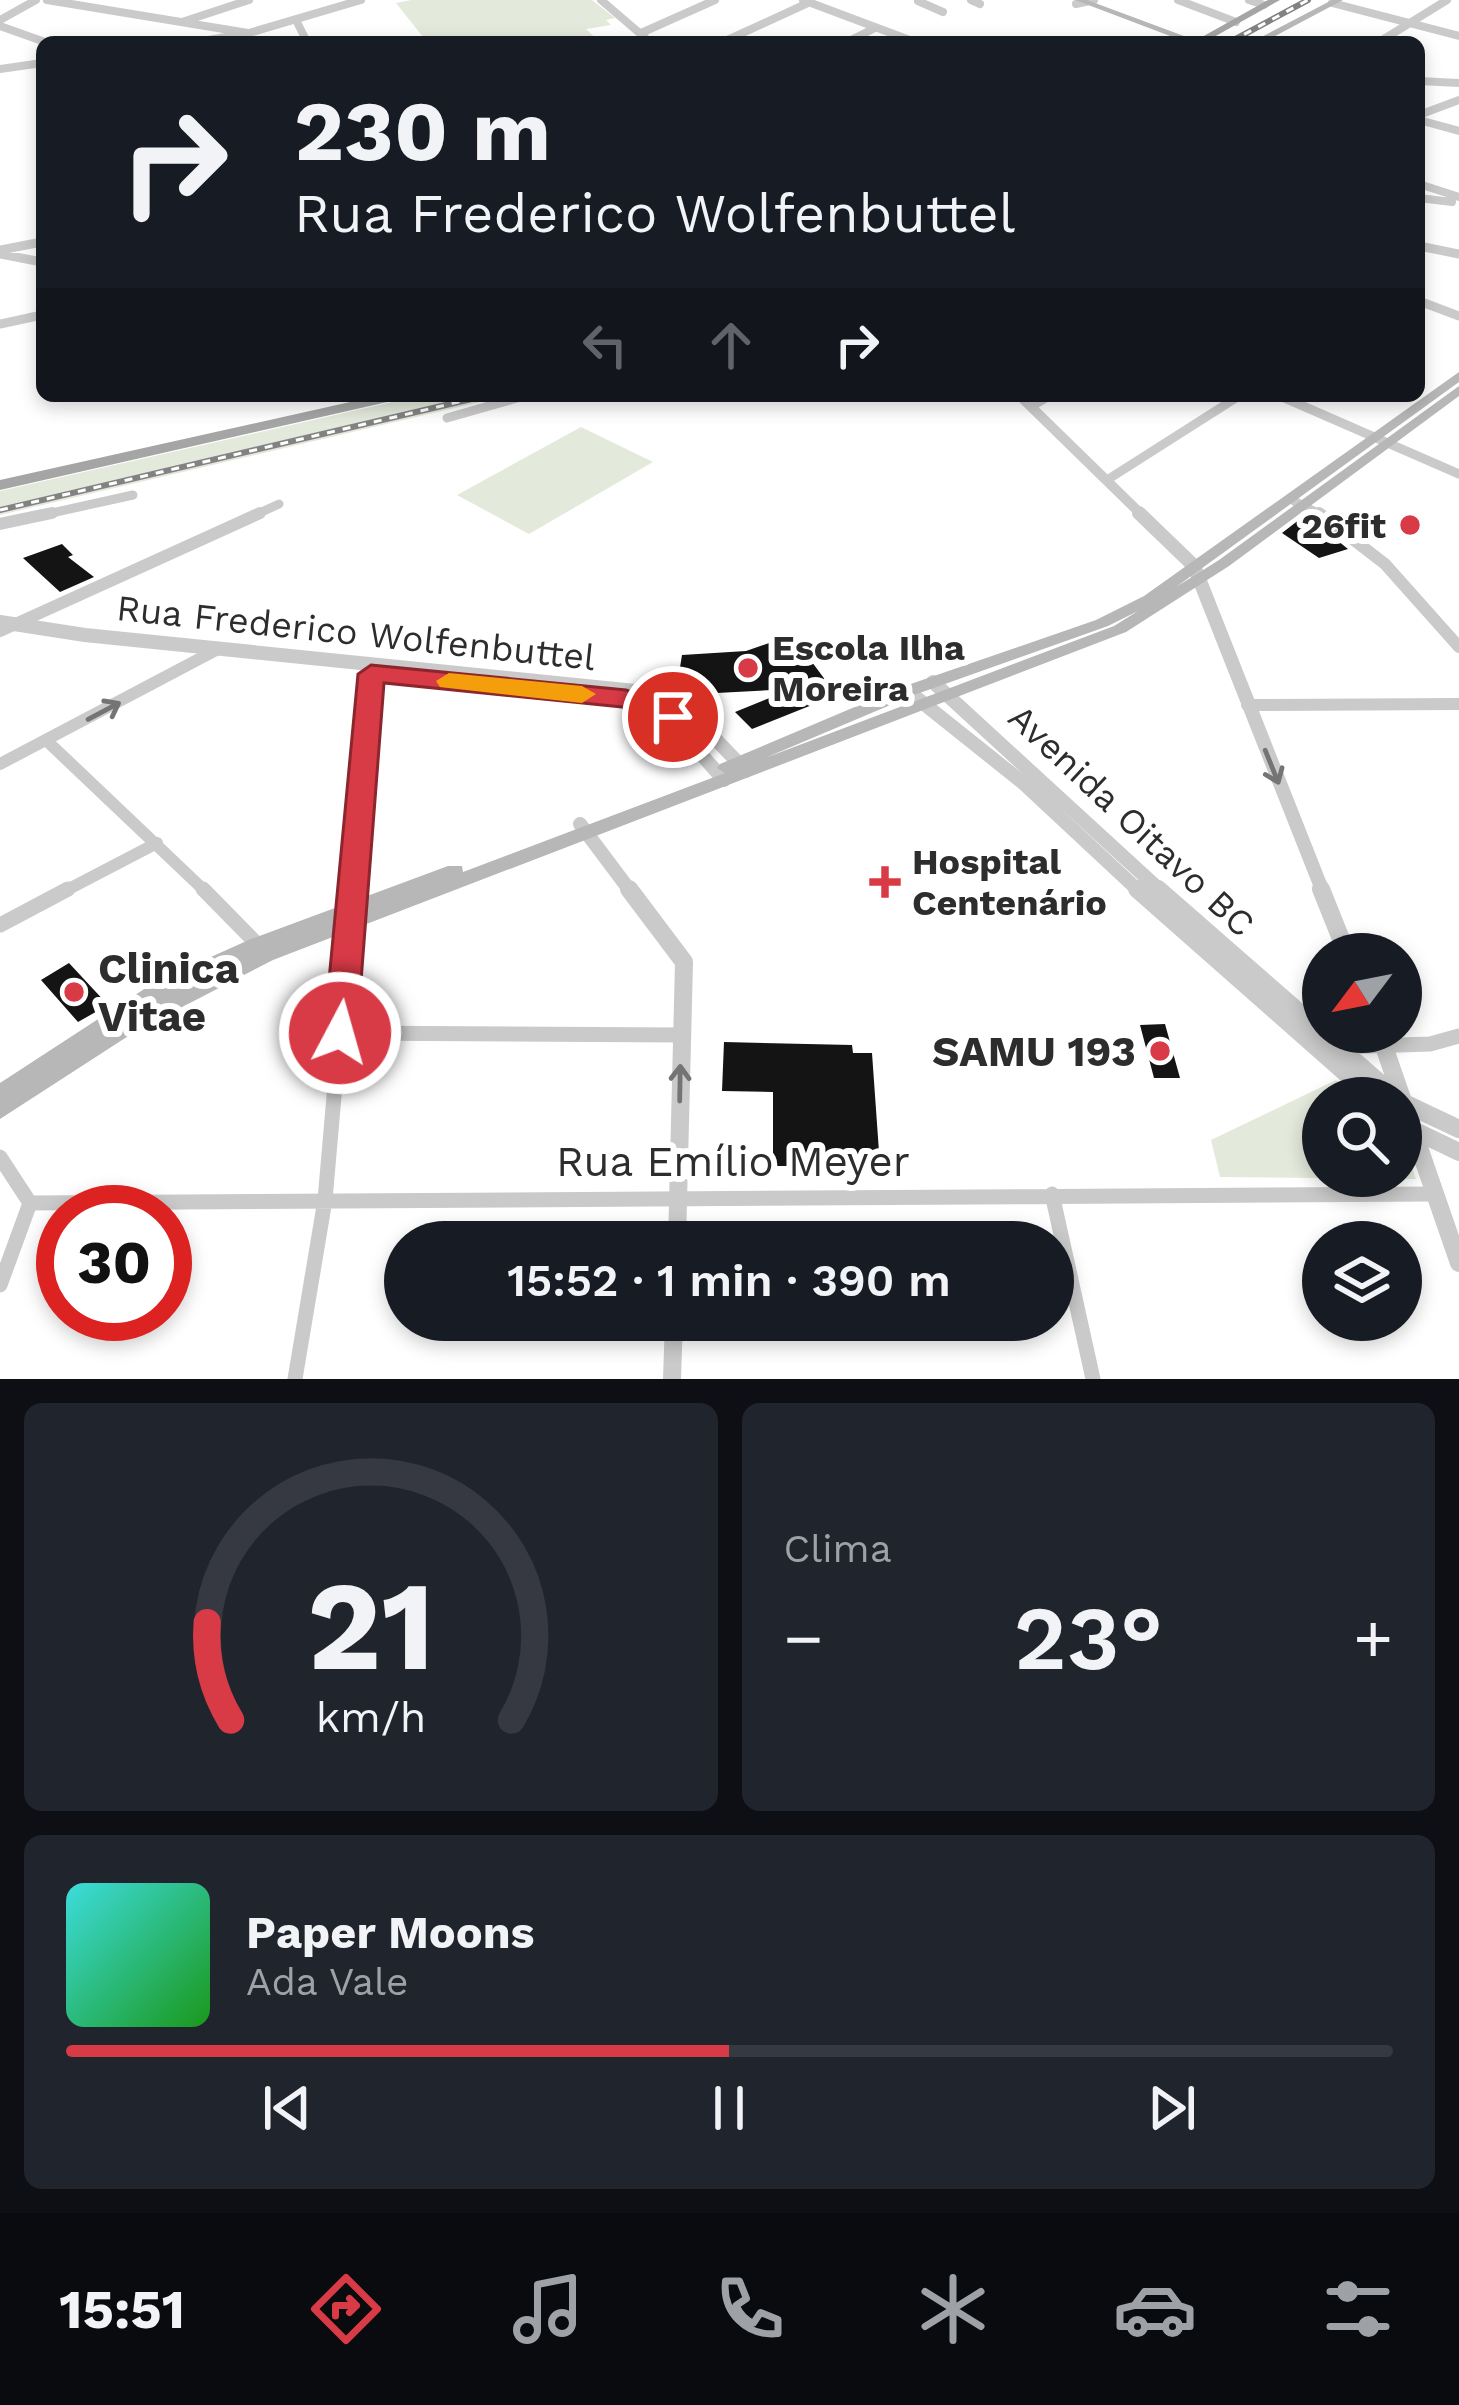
<!DOCTYPE html>
<html lang="pt">
<head>
<meta charset="utf-8">
<style>
	:root { --surface:#171b24; --page:#20242c; --text:#f1f3f6; --muted:#9ea1a6; --line:#363941; --accent:#d83a46 }
	body { margin:0; font-family:"Work Sans",sans-serif; background:var(--page); color:var(--text); height:100vh; display:flex; flex-direction:column; font-size:45px; white-space:nowrap }
	* { box-sizing:border-box; margin:0 }
	p { font-size:39px; color:var(--muted) }
	.icon { flex:none; width:66px; height:66px; fill:none; stroke:currentColor; stroke-width:2; stroke-linecap:round; stroke-linejoin:round }
	.map { position:relative; height:1379px; overflow:hidden }
	.drawer { display:flex; flex-direction:column; gap:24px; padding:24px; background:#0d0f14; flex:1 }
	.drawer>* { flex:none }
	.banner { position:absolute; left:36px; top:36px; width:1389px; height:366px; border-radius:18px; box-shadow:0 6px 18px #0003; background:#171b24; color:var(--text); overflow:hidden }
	.needle { width:78px; rotate:238deg }
	.tools { position:absolute; left:1302px; top:933px; display:grid; gap:24px }
	.tools a { display:grid; place-items:center; width:120px; height:120px; border-radius:50%; background:var(--surface); box-shadow:0 6px 18px #0003; font-size:60px }
	.speed { position:absolute; left:36px; top:1185px; display:flex; gap:24px; font-size:60px; font-weight:700; text-align:center }
	.speed>* { display:grid; place-content:center; width:156px; height:156px; border-radius:50%; background:var(--surface); box-shadow:0 6px 18px #0003; line-height:1 }
	.speed .limit { border:18px solid #d22; background:#fff; color:#111 }
	.pin { position:absolute; display:grid; place-items:center; width:102px; height:102px; color:#fff; margin:-51px; border:6px solid #fff; border-radius:50%; box-shadow:0 3px 12px #0007 }
	.me { position:absolute; width:132px; margin:-66px; rotate:6deg; stroke-linejoin:round; filter:drop-shadow(0 0 9px #0008) }
	.turn { display:flex; align-items:center; gap:42px; height:252px; padding:0 60px; font-size:54px }
	.turn .icon { width:156px; height:156px; stroke-width:2.5 }
	.turn b { display:block; font-size:84px; line-height:102px }
	.lanes { display:flex; align-items:center; height:114px; padding:0 60px; background:#0003; justify-content:center; gap:60px; direction:ltr }
	.lanes .off { opacity:.35 }
	.big { font-size:90px; font-weight:600; line-height:1.1 }
	.drawer .widget { flex:1; display:flex; flex-direction:column; justify-content:center; gap:18px; min-width:0; padding:0 42px; border-radius:18px; background:var(--page) }
	.drawer .dial { align-items:center; gap:0 }
	.dial svg { height:312px; overflow:visible; fill:none; stroke:var(--line); stroke-width:7; stroke-linecap:round; text-anchor:middle }
	.dial text { fill:var(--text); stroke:none }
	.song { display:flex; align-items:center; gap:36px }
	.cover { width:144px; height:144px; border-radius:18px; background:linear-gradient(135deg,hsl(180 70% 55%),hsl(120 70% 35%)) }
	.played { height:12px; border-radius:6px; background:linear-gradient(90deg,var(--accent) 50%,var(--line) 50%) }
	.keys { display:flex; justify-content:space-around; direction:ltr }
	.heat { display:flex; justify-content:space-between; align-items:center; font-size:66px; direction:ltr }
	.drawer .tiles { flex:1; display:grid; gap:24px; grid-template-columns:1fr 1fr }
	.widget:last-child { grid-column:span 2 }
	.trip { position:absolute; left:384px; top:1221px; width:690px; height:120px; border-radius:60px; background:var(--surface); box-shadow:0 6px 18px #0003; font-weight:600; line-height:120px; text-align:center }
	.tab-bar { display:flex; height:192px; justify-content:space-around; align-items:center; background:#090b0e; color:var(--muted) }
	.tab-bar .icon { width:84px; height:84px }
	.tab-bar .selected { color:var(--accent) }
	.tab-bar b { font-size:54px; color:var(--text) }
	.map>svg:first-child { display:block }
	.green { fill:#e3e9db }
	.building { fill:#141414 }
	.lines { fill:none; stroke-linecap:round; stroke-linejoin:round }
	.minor-far3 { stroke:#cacaca; stroke-width:8 }
	.minor-far2 { stroke:#cacaca; stroke-width:9 }
	.minor-far1 { stroke:#cacaca; stroke-width:12 }
	.minor { stroke:#cacaca; stroke-width:15 }
	.tertiary-far3 { stroke:#cacaca; stroke-width:8 }
	.tertiary-far2 { stroke:#cacaca; stroke-width:10 }
	.tertiary-far1 { stroke:#cacaca; stroke-width:14 }
	.tertiary { stroke:#cacaca; stroke-width:18 }
	.secondary { fill:#b7b7b7; fill-rule:evenodd }
	.primary { fill:#a5a5a5; fill-rule:evenodd }
	.rail-casing { stroke:#828282; stroke-width:6 }
	.rail { stroke:#fff; stroke-width:3; stroke-dasharray:8; stroke-linecap:butt }
	.oneway { stroke:#747474 }
	.route { fill:#d83a46; stroke:#8c262e; stroke-width:3 }
	.slow { fill:#f59e0b }
	.poi-dot { fill:#d83a46; stroke:#fff; stroke-width:4.5 }
	.labels { text-anchor:middle; stroke-width:12; stroke-linejoin:round; paint-order:stroke }
	.poi-label { font-size:36px; font-weight:bold; fill:#2d2d2d; stroke:#fff; text-anchor:start }
	.street-label { font-size:36px; fill:#2d2d2d; stroke:#fff }
	.near-poi-label { font-size:42px; font-weight:bold; fill:#2d2d2d; stroke:#fff; text-anchor:start }
	.near-street-label { font-size:42px; fill:#2d2d2d; stroke:#fff }
</style>
</head>
<body>
<div class="map">
<svg width="1459" height="1379" viewBox="0 0 1459 1379">
	<rect width="100%" height="100%" fill="#fff"/>
	<path class="green" d="M411,0h181l23,18 -9,2 5,5 -25,4 14,13h-173l-31,-39z
		M419,396h86l-505,119v-24z
		M581,427l72,35 -124,72 -72,-39z
		M1336,1080l24,18h-37v78h78v-37l15,40 -196,-2 -9,-37z"/>
	<path class="building" d="M1304,516l8,4 36,29 -29,9 -37,-25z
		M62,544l11,11 -5,2 26,20 -34,15 -37,-34z
		M792,635l34,46 -34,4 20,20 -60,24 -17,-17 57,-23 -94,5 -21,-8 5,-31 64,-4z
		M69,963l39,42 -30,17 -37,-42z
		M1165,1024l15,54h-26l-14,-53z
		M724,1042l128,3 1,8h19l8,113h-107v-74l-51,-1z"/>
	<g class="lines">
		<path class="minor-far3" d="M47,0l201,33
			M803,0l112,42
			M971,0l9,4
			M1178,0l58,22
			M1249,0l15,5
			M918,1l25,11
			M1332,3l127,33
			M1076,4l18,-4
			M0,20l36,-20
			M296,20l11,22
			M182,22l67,-22
			M641,33l74,-33
			M723,42l87,-40
			M847,42l28,-14
			M1379,42l68,-42
			M1419,81l40,2
			M1419,115l40,-15
			M1419,120l40,11
			M1419,184l40,13
			M1419,198l33,4"/>
		<path class="minor-far2" d="M1419,246l40,8
			M0,250l42,-8
			M0,254l42,8
			M1419,301l40,15
			M0,324l42,-9
			M1280,396l179,78
			M1031,407l18,-11
			M447,418l77,-22
			M1107,480l132,-84
			M1294,501l29,15
			M38,516l95,-21
			M253,516l26,-12"/>
		<path class="minor-far1" d="M1319,513l66,51 74,83
			M0,524l52,-11
			M0,631l260,-118
			M1247,705l212,-1
			M47,741l159,151
			M0,764l218,-115
			M63,892l94,-49
			M351,892l20,-227"/>
		<path class="minor" d="M203,889l59,60
			M0,925l68,-36
			M341,1033l340,2
			M1337,1047l93,-3 29,-8
			M0,1157l30,46 -30,82
			M1052,1194l41,185
			M30,1203l1405,-9
			M295,1379l30,-179 27,-311"/>
		<path class="tertiary-far3" d="M601,0l49,42
			M0,26l45,16
			M197,42l52,-9 112,-33
			M0,69l42,-6"/>
		<path class="tertiary-far2" d="M1020,396l123,120"/>
		<path class="tertiary-far1" d="M1139,513l55,53 129,326
			M0,622l85,13 560,57 37,12 64,67
			M933,682l229,210
			M908,691l114,91 118,110
			M620,698l48,19 56,63
			M580,824l51,68"/>
		<path class="tertiary" d="M629,889l55,73 -7,280
			M1137,889l237,209
			M1158,889l239,209
			M1321,889l26,65
			M1379,1032l80,231
			M1404,1103l55,26
			M1409,1128l50,24
			M672,1379l2,-59"/>
		<path class="secondary" d="M1075,0h12l113,42h-14z
			M1332,0h11l-79,42h-12z
			M1459,372v10l-283,205 43,-27 240,-174v10l-230,170 -103,66 -853,328 -137,71 -136,88v-36l155,-101 96,-43 197,-73h14l1,6 262,-99 -8,-5 3,-4 182,-77 194,-67 48,-24zM1138,611l-24,15 -349,132 149,-63 194,-69z"/>
		<path class="primary" d="M1268,0h12l-75,42h-12z
			M377,396h26l-7,4 -396,90v-10z"/>
		<defs>
			<path id="rail" d="M1230,42l78,-42
				M0,510l484,-114"/>
		</defs>
		<use href="#rail" class="rail-casing"/>
		<use href="#rail" class="rail"/>
	</g>
	<defs><path id="oneway-shaft" d="M-6 0H5M1.5-3L5.5 0L1.5 3" fill="none" stroke-width="1.6" stroke-linecap="round" stroke-linejoin="round" transform="scale(3)"/></defs>
	<g class="oneway">
		<use href="#oneway-shaft" transform="translate(104 711) rotate(-28)"/>
		<use href="#oneway-shaft" transform="translate(1272 767) rotate(68)"/>
		<use href="#oneway-shaft" transform="translate(680 1083) rotate(-89)"/>
	</g>
	<path class="route" d="M371,665l255,25 57,20 4,7 -14,9 -51,-19 -238,-24 -27,350 -5,9 -12,4 -11,-4 -5,-9 34,-359z"/>
	<path class="slow" d="M449,673l133,13 14,8 -14,9 -142,-16 -4,-6z"/>
	<g class="poi-dot">
		<circle cx="1410" cy="525" r="12"/>
		<circle cx="748" cy="668" r="12"/>
		<path d="M879 864h12v12h12v12h-12v12h-12v-12h-12v-12h12z"/>
		<circle cx="74" cy="992" r="12"/>
		<circle cx="1160" cy="1051" r="12"/>
	</g>
	<g class="labels">
		<g class="poi-label">
			<text x="1386" y="538" text-anchor="end">26fit</text>
			<text x="772" y="660">Escola Ilha<tspan x="772" dy="41">Moreira</tspan></text>
			<text x="912" y="874">Hospital<tspan x="912" dy="41">Centenário</tspan></text>
		</g>
		<g class="street-label">
			<text transform="translate(356 632) rotate(6)" y="13">Rua Frederico Wolfenbuttel</text>
			<text transform="translate(1132 820) rotate(43)" y="13">Avenida Oitavo BC</text>
		</g>
		<g class="near-poi-label">
			<text x="98" y="983">Clinica<tspan x="98" dy="48">Vitae</tspan></text>
			<text x="1136" y="1066" text-anchor="end">SAMU 193</text>
		</g>
		<g class="near-street-label">
			<text x="733" y="1176">Rua Emílio Meyer</text>
		</g>
	</g>
</svg>
<div class="tools">
<a><svg class="needle" viewBox="-14 -14 28 28"><path d="M0-13l5 13h-10z" fill="#e53935"/><path d="M0 13l5-13h-10z" fill="#9ea1a6"/></svg></a>
<a><svg class="icon" aria-label="search" viewBox="0 0 24 24"><circle cx="10" cy="10" r="6"/><path d="M15 15l6 6"/></svg></a>
<a><svg class="icon" aria-label="layers" viewBox="0 0 24 24"><path d="M12 4l9 5-9 5-9-5zM3 14l9 5 9-5"/></svg></a>
</div>
<div class="speed"><div class="limit">30</div></div>
<div class="pin" style="left:673px;top:717px;background:#d93025"><svg class="icon" aria-label="arrive" viewBox="0 0 24 24"><path d="M6 21V4h12l-3 4 3 4H6"/></svg></div>
<svg class="me" style="left:340px;top:1033px" viewBox="-20 -20 40 40"><circle r="17" fill="#d83a46" stroke="#fff" stroke-width="3"/><path d="M0-11L8 9 0 5-8 9z" fill="#fff"/></svg>
<div class="trip">15:52 · 1 min · 390 m</div>
<div class="banner">
<div class="turn"><svg class="icon" aria-label="right" viewBox="0 0 24 24"><path d="M7 20v-9h11M14 6l5 5-5 5"/></svg><div><b>230 m</b>Rua Frederico Wolfenbuttel</div></div>
<div class="lanes"><svg class="icon off" aria-label="left" viewBox="0 0 24 24"><path d="M17 20v-9H6M10 6l-5 5 5 5"/></svg><svg class="icon off" aria-label="ahead" viewBox="0 0 24 24"><path d="M12 20V5M6 11l6-6 6 6"/></svg><svg class="icon" aria-label="right" viewBox="0 0 24 24"><path d="M7 20v-9h11M14 6l5 5-5 5"/></svg></div>
</div>
</div>
<section class="drawer">
<div class="tiles">
<div class="widget dial"><svg viewBox="0 0 100 80">
<path d="M14 69A42 42 0 1 1 86 69"/>
<path d="M14 69A42 42 0 0 1 8 44" stroke="#d83a46"/>
<text x="50" y="56" font-size="32" font-weight="700">21</text>
<text x="50" y="72" font-size="11">km/h</text>
</svg></div>
<div class="widget"><p>Clima</p>
<div class="heat"><a>−</a><b class="big">23°</b><a>+</a></div>
</div>
<div class="widget">
<div class="song"><i class="cover"></i><div><b>Paper Moons</b><p>Ada Vale</p></div></div>
<div class="played"></div>
<div class="keys"><svg class="icon" aria-label="previous" viewBox="0 0 24 24"><path d="M18 5L8 12l10 7zM5 5v14"/></svg><svg class="icon" aria-label="pause" viewBox="0 0 24 24"><path d="M8 5v14M16 5v14"/></svg><svg class="icon" aria-label="next" viewBox="0 0 24 24"><path d="M6 5l10 7-10 7zM19 5v14"/></svg></div>
</div>
</div>
</section>
<nav class="tab-bar">
<b>15:51</b>
<svg class="icon selected" aria-label="directions" viewBox="0 0 24 24"><path d="M12 3l9 9-9 9-9-9zM9 14v-3h6M13 9l2 2-2 2"/></svg>
<svg class="icon" aria-label="music" viewBox="0 0 24 24"><path d="M9 18V5l10-2v13"/><circle cx="6" cy="18" r="3"/><circle cx="16" cy="16" r="3"/></svg>
<svg class="icon" aria-label="phone" viewBox="0 0 24 24"><path d="M5 4h4l2 5-3 2q2 4 5 5l2-3 5 2v4C11 20 4 13 5 4z"/></svg>
<svg class="icon" aria-label="climate" viewBox="0 0 24 24"><path d="M12 3v18M4 7l16 10M4 17L20 7"/></svg>
<svg class="icon" aria-label="car" viewBox="0 0 24 24"><path d="M5 17H2v-5l4-1 3-4h7l3 4 3 1v5h-3M9 17h6M6 11h13"/><circle cx="7" cy="17" r="2"/><circle cx="17" cy="17" r="2"/></svg>
<svg class="icon" aria-label="filters" viewBox="0 0 24 24"><path d="M4 7h16M4 17h16"/><circle cx="9" cy="7" r="2"/><circle cx="15" cy="17" r="2"/></svg>
</nav>
</body>
</html>
